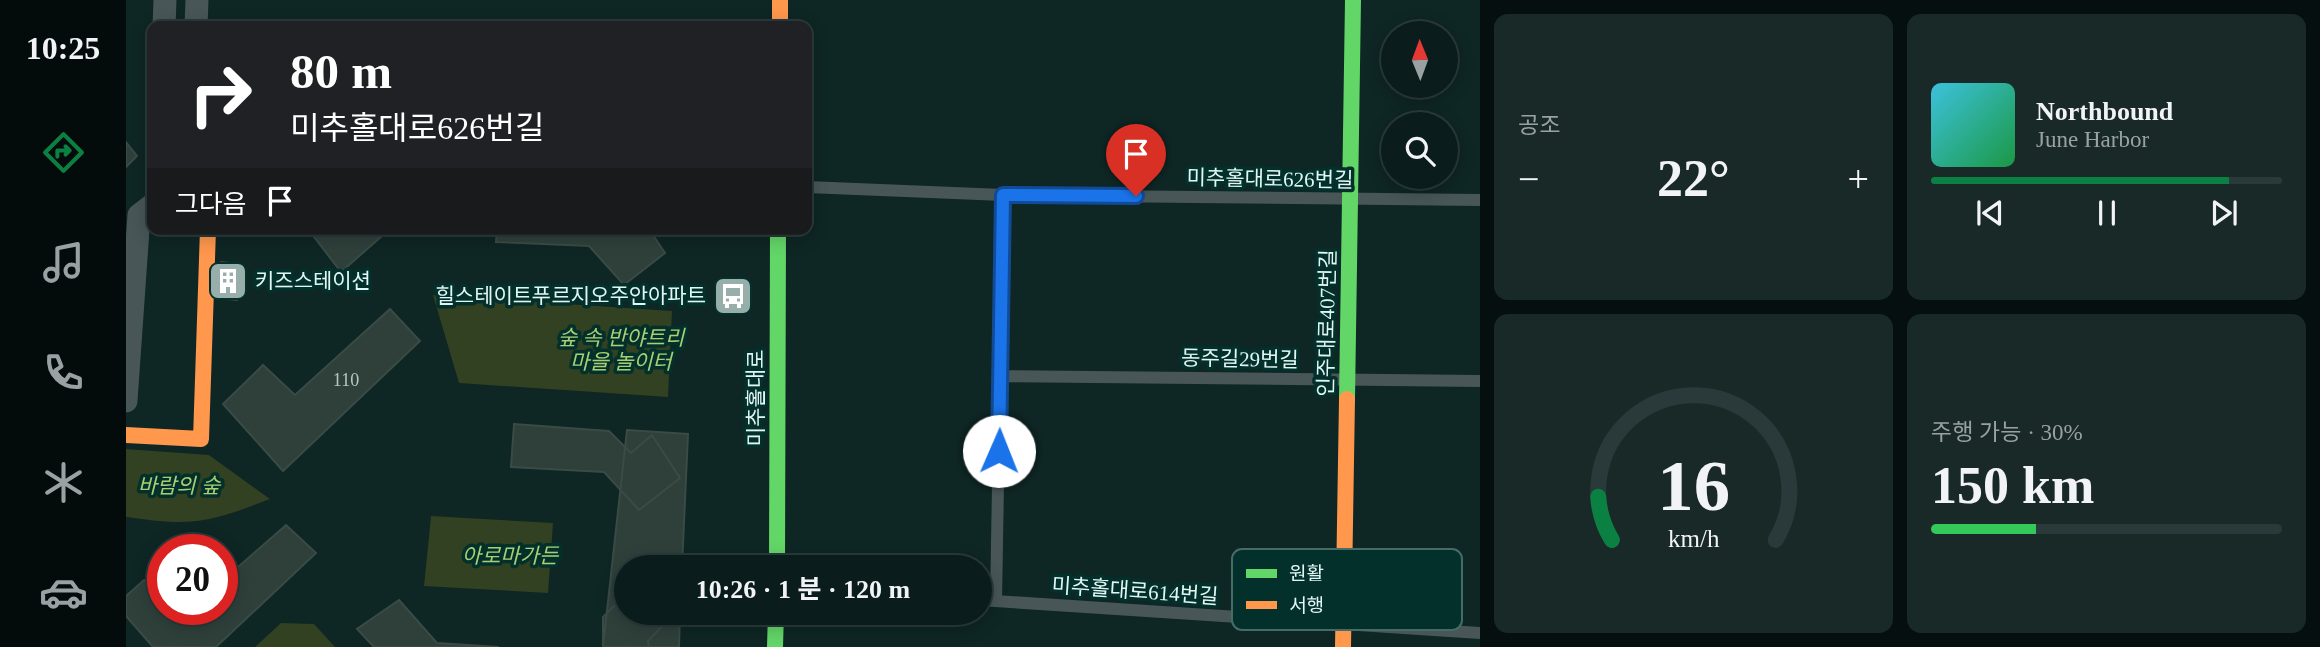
<!DOCTYPE html>
<html lang="ko">
<head>
<meta charset="utf-8">
<style>
	:root { --surface:#0a1c1b; --page:#182928; --text:#f1f3f6; --muted:#99a1a3; --line:#2a3a3a; --accent:#0b8043 }
	body { margin:0; font-family:"Times New Roman","Noto Sans KR",serif; background:var(--page); color:var(--text); height:100vh; display:flex; flex-direction:column; font-size:26px; white-space:nowrap }
	* { box-sizing:border-box; margin:0 }
	p { font-size:23px; color:var(--muted) }
	.icon { flex:none; width:38px; height:38px; fill:none; stroke:currentColor; stroke-width:2; stroke-linecap:round; stroke-linejoin:round }
	.map { position:relative; flex:1; overflow:hidden }
	.sheet { display:flex; flex-direction:column; gap:14px; padding:14px; background:#060f0f; width:840px }
	.sheet>* { flex:none }
	.banner { position:absolute; left:21px; top:21px; width:665px; height:214px; border-radius:14px; box-shadow:0 4px 18px #0003,0 0 0 2px var(--line); background:#202124; color:#fff; overflow:hidden }
	.needle { width:46px; rotate:359deg }
	.tools { position:absolute; left:1255px; top:21px; display:grid; gap:14px }
	.tools a { display:grid; place-items:center; width:77px; height:77px; border-radius:50%; background:var(--surface); box-shadow:0 4px 18px #0003,0 0 0 2px var(--line); font-size:35px }
	.speed { position:absolute; left:21px; top:534px; display:flex; gap:14px; font-size:35px; font-weight:700; text-align:center }
	.speed>* { display:grid; place-content:center; width:91px; height:91px; border-radius:50%; background:var(--surface); box-shadow:0 4px 18px #0003,0 0 0 2px var(--line); line-height:1 }
	.speed .limit { border:10px solid #d22; background:#fff; color:#111 }
	.pin { position:absolute; display:grid; place-items:center; width:60px; height:60px; color:#fff; margin:-72px -30px; border-radius:50% 50% 50% 0; rotate:-45deg; box-shadow:0 0 7px #0007 }
	.pin .icon { rotate:45deg }
	.me { position:absolute; width:77px; margin:-38px; rotate:1deg; stroke-linejoin:round; filter:drop-shadow(0 0 5px #0008) }
	.turn { display:flex; align-items:center; gap:24px; height:147px; padding:0 28px; font-size:32px }
	.turn .icon { width:91px; height:91px; stroke-width:2.5 }
	.turn b { display:block; font-size:49px; line-height:60px }
	.then { display:flex; align-items:center; height:66px; padding:0 28px; background:#0003; gap:14px; font-size:26px }
	.big { font-size:52px; font-weight:700; line-height:1.1 }
	.sheet .tile { flex:1; display:flex; flex-direction:column; justify-content:center; gap:10px; min-width:0; padding:0 24px; border-radius:14px; background:var(--page) }
	.sheet .dial { align-items:center; gap:0 }
	.dial svg { height:182px; overflow:visible; fill:none; stroke:var(--line); stroke-width:7; stroke-linecap:round; text-anchor:middle }
	.dial text { fill:var(--text); stroke:none }
	.song { display:flex; align-items:center; gap:21px }
	.cover { width:84px; height:84px; border-radius:10px; background:linear-gradient(135deg,hsl(190 70% 55%),hsl(140 70% 35%)) }
	.played { height:7px; border-radius:4px; background:linear-gradient(90deg,var(--accent) 85%,var(--line) 85%) }
	.keys { display:flex; justify-content:space-around; direction:ltr }
	.heat { display:flex; justify-content:space-between; align-items:center; font-size:38px; direction:ltr }
	.charge { height:10px; border-radius:5px; background:linear-gradient(90deg,#34c759 30%,var(--line) 0) }
	.sheet .tiles { flex:1; display:grid; gap:14px; grid-template-columns:repeat(2,1fr) }
	.trip { position:absolute; left:488px; top:555px; width:378px; height:70px; border-radius:35px; background:var(--surface); box-shadow:0 4px 18px #0003,0 0 0 2px var(--line); font-weight:700; line-height:70px; text-align:center }
	main { display:flex; flex:1; min-height:0 }
	.tabs { display:flex; flex-direction:column; width:126px; justify-content:space-around; align-items:center; background:#040b0b; color:var(--muted) }
	.tabs .icon { width:49px; height:49px }
	.tabs .current { color:var(--accent) }
	.tabs b { font-size:32px; color:var(--text) }
	.map>svg:first-child { display:block }
	.green { fill:#314121 }
	.building { fill:#2f403b; stroke:#3a4b46; stroke-width:2 }
	.lines { fill:none; stroke-linecap:round; stroke-linejoin:round }
	.lane { stroke:#485658; stroke-width:12 }
	.street { stroke:#485658; stroke-width:23 }
	.fast { stroke:#63d668; stroke-width:16 }
	.slow { stroke:#ff974d; stroke-width:16 }
	.route-casing { stroke:#114b97; stroke-width:18 }
	.route { stroke:#1a73e8; stroke-width:12 }
	.labels { text-anchor:middle; stroke-width:7; stroke-linejoin:round; paint-order:stroke }
	.number-label { font-size:18px; fill:#b4c9c5 }
	.street-label { font-size:21px; fill:#e1f7f3; stroke:#04302c }
	.poi-label { font-size:21px; fill:#e1f7f3; stroke:#04302c; text-anchor:start }
	.park-label { font-size:21px; font-style:italic; fill:#a8cf73; stroke:#04302c }
	.key { fill:#04302c; stroke:#466c68; stroke-width:2 }
	.key-label { font-size:19px; fill:#e1f7f3 }
</style>
</head>
<body>
<main>
<nav class="tabs">
<b>10:25</b>
<svg class="icon current" aria-label="directions" viewBox="0 0 24 24"><path d="M12 3l9 9-9 9-9-9zM9 14v-3h6M13 9l2 2-2 2"/></svg>
<svg class="icon" aria-label="music" viewBox="0 0 24 24"><path d="M9 18V5l10-2v13"/><circle cx="6" cy="18" r="3"/><circle cx="16" cy="16" r="3"/></svg>
<svg class="icon" aria-label="phone" viewBox="0 0 24 24"><path d="M5 4h4l2 5-3 2q2 4 5 5l2-3 5 2v4C11 20 4 13 5 4z"/></svg>
<svg class="icon" aria-label="climate" viewBox="0 0 24 24"><path d="M12 3v18M4 7l16 10M4 17L20 7"/></svg>
<svg class="icon" aria-label="car" viewBox="0 0 24 24"><path d="M5 17H2v-5l4-1 3-4h7l3 4 3 1v5h-3M9 17h6M6 11h13"/><circle cx="7" cy="17" r="2"/><circle cx="17" cy="17" r="2"/></svg>
</nav>
<div class="map">
<svg width="1354" height="647" viewBox="0 0 1354 647">
	<rect width="100%" height="100%" fill="#0e2624"/>
	<path class="green" d="M307,295l239,16 -4,86 -209,-14z
		M0,449l83,6 61,44c-24,9 -48,19 -73,22 -23,3 -48,-1 -71,-4z
		M305,516l122,7 -5,70 -124,-7z
		M155,623l33,1 21,23h-80z"/>
	<path class="building" d="M0,142l11,14 -11,11z
		M182,229h82l-49,43z
		M371,229h152l16,24 -41,32 -35,-39 -93,-4z
		M95,262l18,2 -2,36 -20,-2z
		M264,309l30,32 -137,130 -60,-67 40,-39 32,30z
		M388,424l95,7 22,22 21,-18 28,43 -41,32 -35,-38 -93,-5z
		M501,430l61,4 -6,133h-56v45h54l-1,35h-76z
		M160,525l30,28 -100,94h-63l-27,-31v-20l18,-16 19,17v12h12l8,7 8,-7h31v-28z
		M500,594v18h28l11,11 -17,18 1,6h-46v-30z
		M273,600l38,43 62,4h-125l-17,-18z"/>
	<g class="lines">
		<path class="lane" d="M681,187l196,8 477,5
			M874,376l480,5
			M854,600l500,33
			M870,601l7,-406"/>
		<path class="street" d="M38,26l1,-26
			M70,26l1,-26
			M0,401l13,-186 13,-10"/>
		<path class="fast" d="M1221,399l6,-399
			M651,567l1,-338
			M649,647l1,-35"/>
		<path class="slow" d="M654,0v26
			M0,435l75,4 7,-210
			M1217,647l4,-248"/>
	</g>
	<g class="lines">
		<defs>
			<path id="route" d="M873,451l4,-256 133,1"/>
		</defs>
		<use href="#route" class="route-casing"/>
		<use href="#route" class="route"/>
	</g>
	<defs>
		<symbol id="building-square" viewBox="-11 -11 22 22"><rect x="-9" y="-9" width="18" height="18" rx="4" fill="#97aeab" stroke="#04302c"/><path d="M-4-6H4V6H1V3H-1V6H-4ZM-2.5-4.3h1.7v1.8h-1.7ZM.8-4.3h1.7v1.8H.8ZM-2.5-1h1.7V.8h-1.7ZM.8-1h1.7V.8H.8Z" fill="#fff"/></symbol>
		<symbol id="bus-square" viewBox="-11 -11 22 22"><rect x="-9" y="-9" width="18" height="18" rx="4" fill="#97aeab" stroke="#04302c"/><path d="M-5-6H5V4H4V6H2V4H-2V6H-4V4H-5ZM-3.5-4V0h7V-4ZM-3.5 1.2v1.5H-2V1.2ZM2 1.2v1.5H3.5V1.2Z" fill="#fff"/></symbol>
	</defs>
	<g fill-rule="evenodd">
		<use href="#building-square" x="80" y="259" width="44" height="44"/>
		<use href="#bus-square" x="585" y="274" width="44" height="44"/>
	</g>
	<g class="labels">
		<g class="number-label">
			<text x="220" y="386">110</text>
		</g>
		<g class="street-label">
			<text transform="translate(1144 179) rotate(1)" y="7">미추홀대로626번길</text>
			<text transform="translate(1201 323) rotate(-89)" y="7">인주대로407번길</text>
			<text transform="translate(1114 359) rotate(1)" y="7">동주길29번길</text>
			<text transform="translate(630 398) rotate(-90)" y="7">미추홀대로</text>
			<text transform="translate(1009 591) rotate(4)" y="7">미추홀대로614번길</text>
		</g>
		<g class="poi-label">
			<text x="129" y="288">키즈스테이션</text>
			<text x="580" y="303" text-anchor="end">힐스테이트푸르지오주안아파트</text>
		</g>
		<g class="park-label">
			<text x="495" y="345">숲 속 반야트리<tspan x="495" dy="24">마을 놀이터</tspan></text>
			<text x="53" y="493">바람의 숲</text>
			<text x="384" y="563">아로마가든</text>
		</g>
	</g>
	<rect x="1106" y="549" width="230" height="81" rx="10" class="key"/>
	<rect x="1120" y="569" width="31" height="9" fill="#63d668"/>
	<rect x="1120" y="601" width="31" height="8" fill="#ff974d"/>
	<g class="key-label">
		<text x="1163" y="580">원활</text>
		<text x="1163" y="612">서행</text>
	</g>
</svg>
<div class="tools">
<a><svg class="needle" viewBox="-14 -14 28 28"><path d="M0-13l5 13h-10z" fill="#e53935"/><path d="M0 13l5-13h-10z" fill="#99a1a3"/></svg></a>
<a><svg class="icon" aria-label="search" viewBox="0 0 24 24"><circle cx="10" cy="10" r="6"/><path d="M15 15l6 6"/></svg></a>
</div>
<div class="speed"><div class="limit">20</div></div>
<div class="pin" style="left:1010px;top:196px;background:#d93025"><svg class="icon" aria-label="arrive" viewBox="0 0 24 24"><path d="M6 21V4h12l-3 4 3 4H6"/></svg></div>
<svg class="me" style="left:873px;top:451px" viewBox="-20 -20 40 40"><circle r="19" fill="#fff"/><path d="M0-13L10 11 0 6-10 11z" fill="#1a73e8"/></svg>
<div class="trip">10:26 · 1 분 · 120 m</div>
<div class="banner">
<div class="turn"><svg class="icon" aria-label="right" viewBox="0 0 24 24"><path d="M7 20v-9h11M14 6l5 5-5 5"/></svg><div><b>80 m</b>미추홀대로626번길</div></div>
<div class="then">그다음<svg class="icon" aria-label="arrive" viewBox="0 0 24 24"><path d="M6 21V4h12l-3 4 3 4H6"/></svg></div>
</div>
</div>
<section class="sheet">
<div class="tiles">
<div class="tile"><p>공조</p>
<div class="heat"><a>−</a><b class="big">22°</b><a>+</a></div>
</div>
<div class="tile">
<div class="song"><i class="cover"></i><div><b>Northbound</b><p>June Harbor</p></div></div>
<div class="played"></div>
<div class="keys"><svg class="icon" aria-label="previous" viewBox="0 0 24 24"><path d="M18 5L8 12l10 7zM5 5v14"/></svg><svg class="icon" aria-label="pause" viewBox="0 0 24 24"><path d="M8 5v14M16 5v14"/></svg><svg class="icon" aria-label="next" viewBox="0 0 24 24"><path d="M6 5l10 7-10 7zM19 5v14"/></svg></div>
</div>
<div class="tile dial"><svg viewBox="0 0 100 80">
<path d="M14 69A42 42 0 1 1 86 69"/>
<path d="M14 69A42 42 0 0 1 8 50" stroke="#0b8043"/>
<text x="50" y="56" font-size="32" font-weight="700">16</text>
<text x="50" y="72" font-size="11">km/h</text>
</svg></div>
<div class="tile"><p>주행 가능 · 30%</p><b class="big">150 km</b><div class="charge"></div></div>
</div>
</section>
</main>
</body>
</html>
